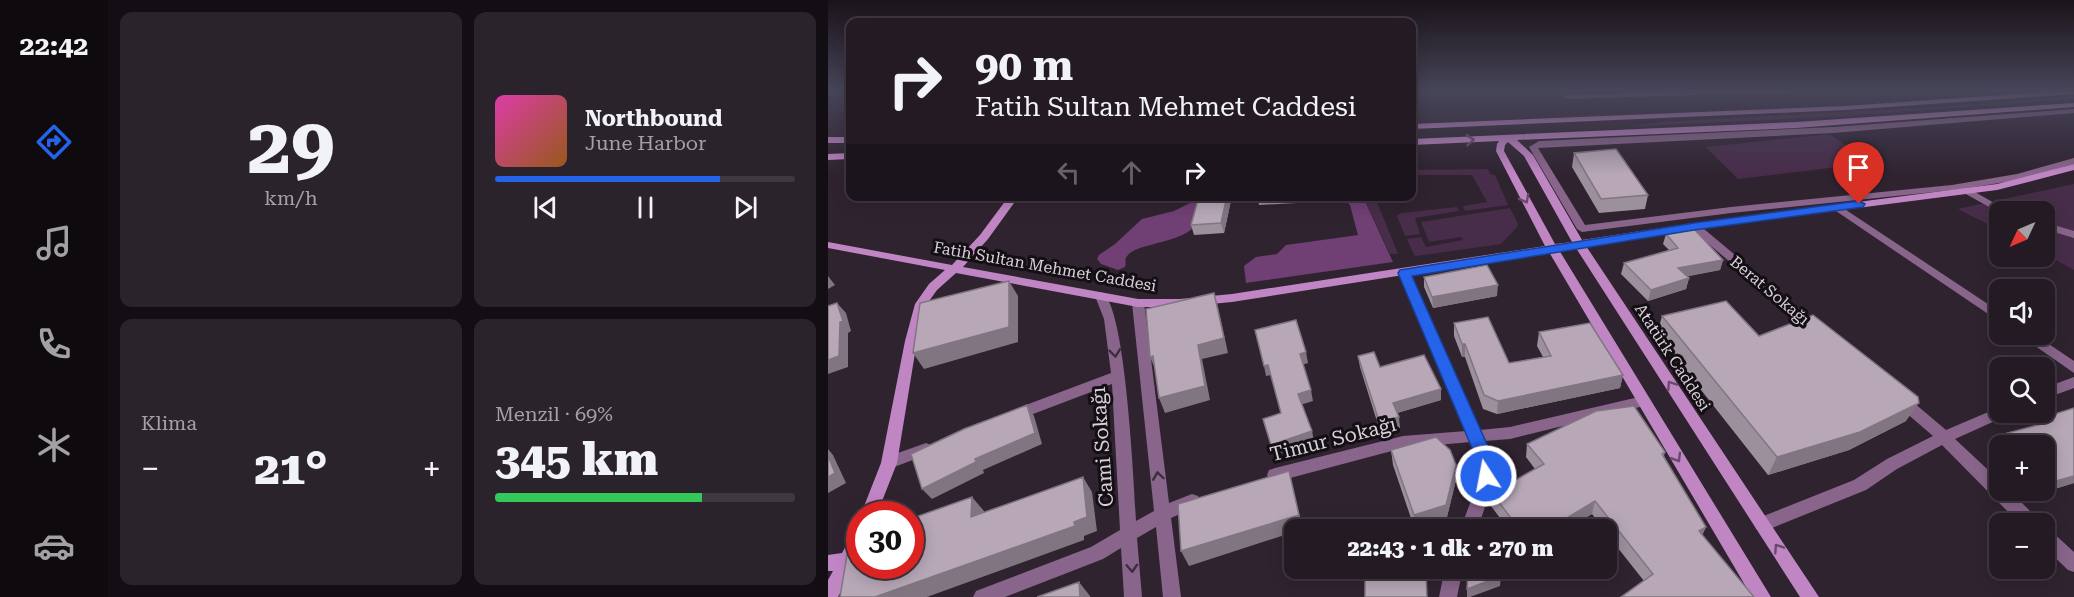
<!DOCTYPE html>
<html lang="tr">
<head>
<meta charset="utf-8">
<style>
	:root { --surface:#231a24; --page:#2b232c; --text:#f1f3f6; --muted:#a3a1a6; --line:#403841; --accent:#2563eb }
	body { margin:0; font-family:"Roboto Serif",serif; background:var(--page); color:var(--text); height:100vh; display:flex; flex-direction:column; font-size:22px; white-space:nowrap }
	* { box-sizing:border-box; margin:0 }
	p { font-size:20px; color:var(--muted) }
	.icon { flex:none; width:33px; height:33px; fill:none; stroke:currentColor; stroke-width:2; stroke-linecap:round; stroke-linejoin:round }
	.map { position:relative; flex:1; overflow:hidden }
	.side { display:flex; flex-direction:column; gap:12px; padding:12px; background:#130e14; width:720px }
	.side>* { flex:none }
	.banner { position:absolute; left:18px; top:18px; width:570px; height:183px; border-radius:12px; box-shadow:0 3px 15px #0003,0 0 0 2px var(--line); background:#231a24; color:var(--text); overflow:hidden }
	.needle { width:39px; rotate:226deg }
	.fabs { position:absolute; left:1161px; top:201px; display:grid; gap:12px }
	.fabs a { display:grid; place-items:center; width:66px; height:66px; border-radius:12px; background:var(--surface); box-shadow:0 3px 15px #0003,0 0 0 2px var(--line); font-size:30px }
	.speed { position:absolute; left:18px; top:501px; display:flex; gap:12px; font-size:30px; font-weight:700; text-align:center }
	.speed>* { display:grid; place-content:center; width:78px; height:78px; border-radius:50%; background:var(--surface); box-shadow:0 3px 15px #0003,0 0 0 2px var(--line); line-height:1 }
	.speed .limit { border:9px solid #d22; background:#fff; color:#111 }
	.pin { position:absolute; display:grid; place-items:center; width:51px; height:51px; color:#fff; margin:-62px -26px; border-radius:50% 50% 50% 0; rotate:-45deg; box-shadow:0 0 6px #0007 }
	.pin .icon { rotate:45deg }
	.me { position:absolute; width:66px; margin:-33px; rotate:349deg; stroke-linejoin:round; filter:drop-shadow(0 0 4px #0008) }
	.turn { display:flex; align-items:center; gap:21px; height:126px; padding:0 30px; font-size:27px }
	.turn .icon { width:78px; height:78px; stroke-width:2.5 }
	.turn b { display:block; font-size:42px; line-height:51px }
	.lanes { display:flex; align-items:center; height:57px; padding:0 30px; background:#0003; justify-content:center; gap:30px; direction:ltr }
	.lanes .off { opacity:.35 }
	.big { font-size:45px; font-weight:800; line-height:1.1 }
	.side .tile { flex:1; display:flex; flex-direction:column; justify-content:center; gap:9px; min-width:0; padding:0 21px; border-radius:12px; background:var(--page) }
	.side .dial { align-items:center; gap:0 }
	.dial b { font-size:78px; line-height:1 }
	.song { display:flex; align-items:center; gap:18px }
	.cover { width:72px; height:72px; border-radius:9px; background:linear-gradient(135deg,hsl(320 70% 55%),hsl(30 70% 35%)) }
	.played { height:6px; border-radius:3px; background:linear-gradient(90deg,var(--accent) 75%,var(--line) 75%) }
	.keys { display:flex; justify-content:space-around; direction:ltr }
	.heat { display:flex; justify-content:space-between; align-items:center; font-size:33px; direction:ltr }
	.charge { height:9px; border-radius:4px; background:linear-gradient(90deg,#34c759 69%,var(--line) 0) }
	.side .tiles { flex:1; display:grid; gap:12px; grid-template-columns:repeat(2,1fr) }
	.trip { position:absolute; left:456px; top:519px; width:333px; height:60px; border-radius:12px; background:var(--surface); box-shadow:0 3px 15px #0003,0 0 0 2px var(--line); font-weight:800; line-height:60px; text-align:center }
	main { display:flex; flex:1; min-height:0 }
	.tabs { display:flex; flex-direction:column; width:108px; justify-content:space-around; align-items:center; background:#0e0a0e; color:var(--muted) }
	.tabs .icon { width:42px; height:42px }
	.tabs .current { color:var(--accent) }
	.tabs b { font-size:27px; color:var(--text) }
	.map>svg:first-child { display:block }
	.green { fill:#482d4a }
	.forest { fill:#703f73 }
	.lines { fill:none; stroke-linecap:round; stroke-linejoin:round }
	.lane { fill:#89658b; fill-rule:evenodd }
	.street { fill:#89658b; fill-rule:evenodd }
	.secondary { fill:#c086c4; fill-rule:evenodd }
	.wall { fill:#9d909d }
	.shaded-wall { fill:#807580 }
	.building { fill:#b7a7b7; stroke:#807580; stroke-width:1.5 }
	.oneway { stroke:#6a4a6c }
	.oneway2 { stroke:#3d2d3e }
	.route { fill:#2563eb; stroke:#184099; stroke-width:1.5 }
	.labels { text-anchor:middle; stroke-width:6; stroke-linejoin:round; paint-order:stroke }
	.street-label { font-size:16px; fill:#d8d0d8; stroke:#140f14 }
	.near-street-label { font-size:20px; fill:#d8d0d8; stroke:#140f14 }
</style>
</head>
<body>
<main>
<nav class="tabs">
<b>22:42</b>
<svg class="icon current" aria-label="directions" viewBox="0 0 24 24"><path d="M12 3l9 9-9 9-9-9zM9 14v-3h6M13 9l2 2-2 2"/></svg>
<svg class="icon" aria-label="music" viewBox="0 0 24 24"><path d="M9 18V5l10-2v13"/><circle cx="6" cy="18" r="3"/><circle cx="16" cy="16" r="3"/></svg>
<svg class="icon" aria-label="phone" viewBox="0 0 24 24"><path d="M5 4h4l2 5-3 2q2 4 5 5l2-3 5 2v4C11 20 4 13 5 4z"/></svg>
<svg class="icon" aria-label="climate" viewBox="0 0 24 24"><path d="M12 3v18M4 7l16 10M4 17L20 7"/></svg>
<svg class="icon" aria-label="car" viewBox="0 0 24 24"><path d="M5 17H2v-5l4-1 3-4h7l3 4 3 1v5h-3M9 17h6M6 11h13"/><circle cx="7" cy="17" r="2"/><circle cx="17" cy="17" r="2"/></svg>
</nav>
<section class="side">
<div class="tiles">
<div class="tile dial"><b>29</b><p>km/h</p></div>
<div class="tile">
<div class="song"><i class="cover"></i><div><b>Northbound</b><p>June Harbor</p></div></div>
<div class="played"></div>
<div class="keys"><svg class="icon" aria-label="previous" viewBox="0 0 24 24"><path d="M18 5L8 12l10 7zM5 5v14"/></svg><svg class="icon" aria-label="pause" viewBox="0 0 24 24"><path d="M8 5v14M16 5v14"/></svg><svg class="icon" aria-label="next" viewBox="0 0 24 24"><path d="M6 5l10 7-10 7zM19 5v14"/></svg></div>
</div>
<div class="tile"><p>Klima</p>
<div class="heat"><a>−</a><b class="big">21°</b><a>+</a></div>
</div>
<div class="tile"><p>Menzil · 69%</p><b class="big">345 km</b><div class="charge"></div></div>
</div>
</section>
<div class="map">
<svg width="1246" height="597" viewBox="0 0 1246 597">
	<rect width="100%" height="100%" fill="#2f2330"/>
	<path class="green" d="M1246,96v3l-230,17 -219,11 37,-5 309,-17z
		M1002,134l40,29 -132,16 -32,-32z
		M660,169l2,5 5,1 13,30 -43,6 -2,-5 24,-4 -15,-27h-60v-5z
		M1246,184v86l-29,-16 -1,-42h-44l-1,18 -41,-21z
		M549,202l21,52h-8l-24,-51z
		M629,207l2,4 -44,7 5,16 -15,2 -8,-20 4,-3z
		M682,208l8,16 -1,3 -16,17 -85,12 -2,-1 -7,-16 14,-2 5,10 37,-7 -2,-3 -32,5 -8,-20z"/>
	<path class="forest" d="M514,197h21l30,65 -147,21 -2,-17 12,-9 21,-3 9,-9 72,-10 -8,-30z
		M368,200h2l-4,27c-18,18 -62,16 -68,31 -1,2 0,6 -1,9l-7,3 -17,-6 -4,-5 2,-4 16,-11 27,-25 32,-8z"/>
	<g class="lines">
		<path class="lane" d="M890,90h72l-3,2 -221,7 -3,-2 3,-2z"/>
		<path class="street" d="M1246,109v4l-241,20 -295,15 47,77 146,-18 221,-22 65,-11 57,-16v6l-56,16 -50,8 42,24h-10v1l-36,-20 -1,-4 -232,24 -149,19 -5,-3 -48,-82 10,-6 294,-14z
			M1009,204l163,108v10l-167,-113v-4z
			M1216,222l30,9v7l-30,-9z
			M866,223l4,1 121,101 2,3 -2,3h-8l-121,-103 -1,-2 1,-2z
			M577,269l6,4 69,157 30,-3 133,-31 5,1 2,4 -2,4 -138,34 -25,2 9,19 -3,30 -14,40h-17l15,-40 3,-30 -7,-18 -68,6 -128,34 -6,-2 -2,-5 2,-5 6,-2 128,-32 63,-5 -67,-158z
			M273,292c25,8 33,198 35,229l18,-10 -22,-208 2,-3h8l2,3 25,200 23,-9 6,2 2,5 -2,5 -27,12 10,79h-18l-7,-70 -19,11 5,59h-18l-3,-49 -18,11 -98,38h-32l3,-6 115,-44 29,-17 -8,-146 -97,37 -5,-2 -2,-4 2,-4 101,-38 -7,-54 -9,-23z
			M1190,334h16l40,27v12z
			M1246,377v11l-30,11v-11z
			M1074,396l5,1 39,33 54,-23v5h8l-2,4 -51,23 45,42v9h9l29,29 2,5h-20l-78,-79 -45,24 -31,21 -104,42 -6,-3 -2,-5 2,-5 98,-39 33,-21 46,-23 -36,-31 -2,-4 2,-4z
			M98,443l5,2 3,4 -3,4 -42,16 -5,-1 -3,-5 3,-5z
			M1216,527l6,3 24,22v20l-6,-2 -24,-23z
			M617,568h18l-6,29h-18z"/>
		<path class="secondary" d="M1246,90v4l-229,16 -433,19v-5l433,-18z
			M1246,103v4l-278,21 -279,12 16,15 49,85 112,-17 303,-39 77,-20v6l-77,20 -303,39 -108,17 233,351h-19l-224,-349 -17,2 212,347h-19l-203,-345 -317,50 -52,5h-42l-182,-34 -19,17 -10,14 -10,37 -20,122 -20,51h-16l20,-51 24,-122 10,-37 14,-20 16,-14 -117,-22v-6l124,23 28,-30 29,-39h10l-31,43 -25,28 175,32h42l52,-5 313,-48 -49,-95 1,-7 2,-3 -87,4v-6l384,-17zM680,142l16,14 48,86 -17,2 -51,-93 1,-6z
			M0,137h22v6h-22z
			M22,153v6l-22,1v-6z
			M32,527v27l-22,43h-10v-17l5,-9h-5v-16l14,-2 12,-23z"/>
	</g>
	<path class="wall" d="M746,153l74,42 -3,14 -46,4 -27,-46z
		M371,196h33l-8,37 -30,2 -3,-10z
		M429,196h76v5l-74,4z
		M838,234l57,26 -3,10 -33,6 2,2 -3,11 -38,12 -27,-27 3,-11 45,-13 -6,-6z
		M596,277l73,19 -64,12 -9,-21z
		M834,316l97,20 147,85 -57,29 -81,25 -111,-141z
		M626,323l55,40 34,-6 -6,-11 2,-14 84,43 -3,13 -123,26 -14,-5 -18,-52h-3l-8,-21z
		M530,356l22,11 61,33 -44,13 3,15 -20,3 -20,-64z
		M1246,408v75l-36,11 -4,-4h10v-44h-44v12l-13,-11 9,-11 45,-12 7,-8z
		M699,444l138,8 -1,4 42,71 -4,8 52,62 -110,-16 -38,-48v-3h-2l-12,-16 -27,16h-56l-18,-24 1,-13 43,-24 -9,-12z
		M563,450l65,30 -10,41 -31,9 -22,-65z"/>
	<path class="shaded-wall" d="M399,196h5l-8,37 -3,-10z
		M895,260l-3,10 -45,9 3,-11z
		M0,276l7,9 -7,4z
		M861,278l-3,11 -38,12 3,-11z
		M181,281l9,15v46l-94,27 -11,-16z
		M670,285l-1,11 -64,12 -1,-11z
		M386,293l4,14 10,46 -26,6 8,41 -45,13 -6,-15 39,-53z
		M9,303l9,10 5,18 -3,2v34l-20,7v-14z
		M634,344h3v13h-3z
		M478,352l2,11 -6,2 -2,-11z
		M325,356l3,15 -6,-14z
		M440,365l3,10 -5,1 -2,-10z
		M795,375l-3,13 -123,26 1,-13z
		M613,389v11l-47,14 -1,-11z
		M483,390l2,11 -13,4 -2,-11z
		M1091,403l-13,18 -57,29 -81,25 9,-18z
		M199,405l7,11 8,28 -59,26 1,3 -52,26 -10,-10 53,-30z
		M571,417l1,11 -20,3 -1,-10z
		M484,431l2,10 -39,14 -4,-10z
		M0,449l5,6 13,28 -18,10z
		M628,465v15l-10,41 -31,9 -1,-15z
		M461,471l14,59h-9v2l-105,34 -8,-15z
		M1246,476v7l-36,11 3,-4h3v-3l5,-4z
		M255,477l9,15 5,39 -13,5v4l-157,57h-52l199,-75z
		M144,497l12,14 -1,20 -12,-14z
		M767,501l-3,13 -27,16h-18z
		M878,527l-6,13 -1,-9z
		M673,576l-1,10 -30,11h-3v-8z
		M251,582l11,14v1h-10z"/>
	<path class="building" d="M788,149l32,46 -47,4 -27,-46z
		M371,196h28l-6,27 -30,2z
		M866,229l29,31 -45,8 11,10 -38,12 -27,-27 54,-15 -12,-14z
		M659,265l11,20 -66,12 -8,-20z
		M181,281v46l-96,26 7,-50z
		M386,293l10,45 -26,7 7,41 -46,12 -6,-42 -3,1 -4,-48z
		M898,301l33,35 54,-21 105,82 1,6 -59,29 -83,25 -115,-141z
		M9,303l6,18 -3,1 -1,34 -11,4v-54z
		M660,317l21,46 42,-7 -12,-24 51,-9 33,52 -125,26 -14,-6 -19,-51h-3l-8,-21z
		M468,320l10,32 -6,2 11,36 -13,4 14,37 -41,14 -8,-26 18,-6 -13,-48 -4,1 -9,-36z
		M546,352l6,15 44,-12 17,34 -48,14 6,14 -20,4 -21,-65z
		M199,405l8,28 -60,26 1,3 -54,27 -11,-35 53,-25z
		M806,406l31,46 -3,2 44,73 -7,4 55,66h-133l32,-23 -58,-73 -48,29h-27l-28,-37 52,-29 -17,-20 69,-33z
		M1246,408v68l-25,7 -5,-3v-34h-37l-11,-10 57,-15 -5,-5z
		M608,437l14,13 6,15 -10,40 -32,10 -23,-65z
		M0,456l7,17 -7,4z
		M461,471l10,44 -118,36 -3,-47z
		M255,477l4,40 -13,5 1,4 -200,71h-35l7,-42 13,-4v15h50v-47l62,-22 -1,20z
		M640,568h29l4,8 -34,13z
		M598,575l1,22h-62v-17z
		M251,582l1,15h-43z"/>
	<defs><path id="oneway-chevron" d="M-2-3.5L2.5 0L-2 3.5" fill="none" stroke-width="1.6" stroke-linecap="round" stroke-linejoin="round" transform="scale(1.5)"/></defs>
	<g class="oneway">
		<use href="#oneway-chevron" transform="translate(642 140) rotate(-3)"/>
		<use href="#oneway-chevron" transform="translate(697 199) rotate(62)"/>
		<use href="#oneway-chevron" transform="translate(843 385) rotate(-123)"/>
		<use href="#oneway-chevron" transform="translate(849 458) rotate(59)"/>
		<use href="#oneway-chevron" transform="translate(950 548) rotate(-123)"/>
	</g>
	<g class="oneway2">
		<use href="#oneway-chevron" transform="translate(287 353) rotate(83)"/>
		<use href="#oneway-chevron" transform="translate(330 476) rotate(-98)"/>
		<use href="#oneway-chevron" transform="translate(304 568) rotate(87)"/>
	</g>
	<linearGradient id="sky" x2="0" y2="1"><stop stop-color="#1a131a"/><stop offset="0.52" stop-color="#474559"/><stop offset="1" stop-color="#474559" stop-opacity="0"/></linearGradient>
	<rect width="1246" height="174" fill="url(#sky)"/>
	<path class="route" d="M1031,201l6,3 -2,3 -169,23 -282,46 82,184 1,16 -3,6 -6,2 -7,-2 -2,-6v-16l-79,-187 2,-3 294,-47z"/>
	<g class="labels">
		<g class="street-label">
			<text transform="translate(217 266) rotate(10)" y="6">Fatih Sultan Mehmet Caddesi</text>
			<text transform="translate(942 290) rotate(40)" y="6">Berat Sokağı</text>
			<text transform="translate(845 357) rotate(57)" y="6">Atatürk Caddesi</text>
		</g>
		<g class="near-street-label">
			<text transform="translate(505 439) rotate(-14)" y="7">Timur Sokağı</text>
			<text transform="translate(274 447) rotate(-94)" y="7">Cami Sokağı</text>
		</g>
	</g>
</svg>
<div class="fabs">
<a><svg class="needle" viewBox="-14 -14 28 28"><path d="M0-13l5 13h-10z" fill="#e53935"/><path d="M0 13l5-13h-10z" fill="#a3a1a6"/></svg></a>
<a><svg class="icon" aria-label="sound" viewBox="0 0 24 24"><path d="M4 9h4l5-4v14l-5-4H4zM17 9q2 3 0 6"/></svg></a>
<a><svg class="icon" aria-label="search" viewBox="0 0 24 24"><circle cx="10" cy="10" r="6"/><path d="M15 15l6 6"/></svg></a>
<a>+</a>
<a>−</a>
</div>
<div class="speed"><div class="limit">30</div></div>
<div class="pin" style="left:1031px;top:204px;background:#d93025"><svg class="icon" aria-label="arrive" viewBox="0 0 24 24"><path d="M6 21V4h12l-3 4 3 4H6"/></svg></div>
<svg class="me" style="left:658px;top:476px" viewBox="-20 -20 40 40"><circle r="17" fill="#2563eb" stroke="#fff" stroke-width="3"/><path d="M0-11L8 9 0 5-8 9z" fill="#fff"/></svg>
<div class="trip">22:43 · 1 dk · 270 m</div>
<div class="banner">
<div class="turn"><svg class="icon" aria-label="right" viewBox="0 0 24 24"><path d="M7 20v-9h11M14 6l5 5-5 5"/></svg><div><b>90 m</b>Fatih Sultan Mehmet Caddesi</div></div>
<div class="lanes"><svg class="icon off" aria-label="left" viewBox="0 0 24 24"><path d="M17 20v-9H6M10 6l-5 5 5 5"/></svg><svg class="icon off" aria-label="ahead" viewBox="0 0 24 24"><path d="M12 20V5M6 11l6-6 6 6"/></svg><svg class="icon" aria-label="right" viewBox="0 0 24 24"><path d="M7 20v-9h11M14 6l5 5-5 5"/></svg></div>
</div>
</div>
</main>
</body>
</html>
